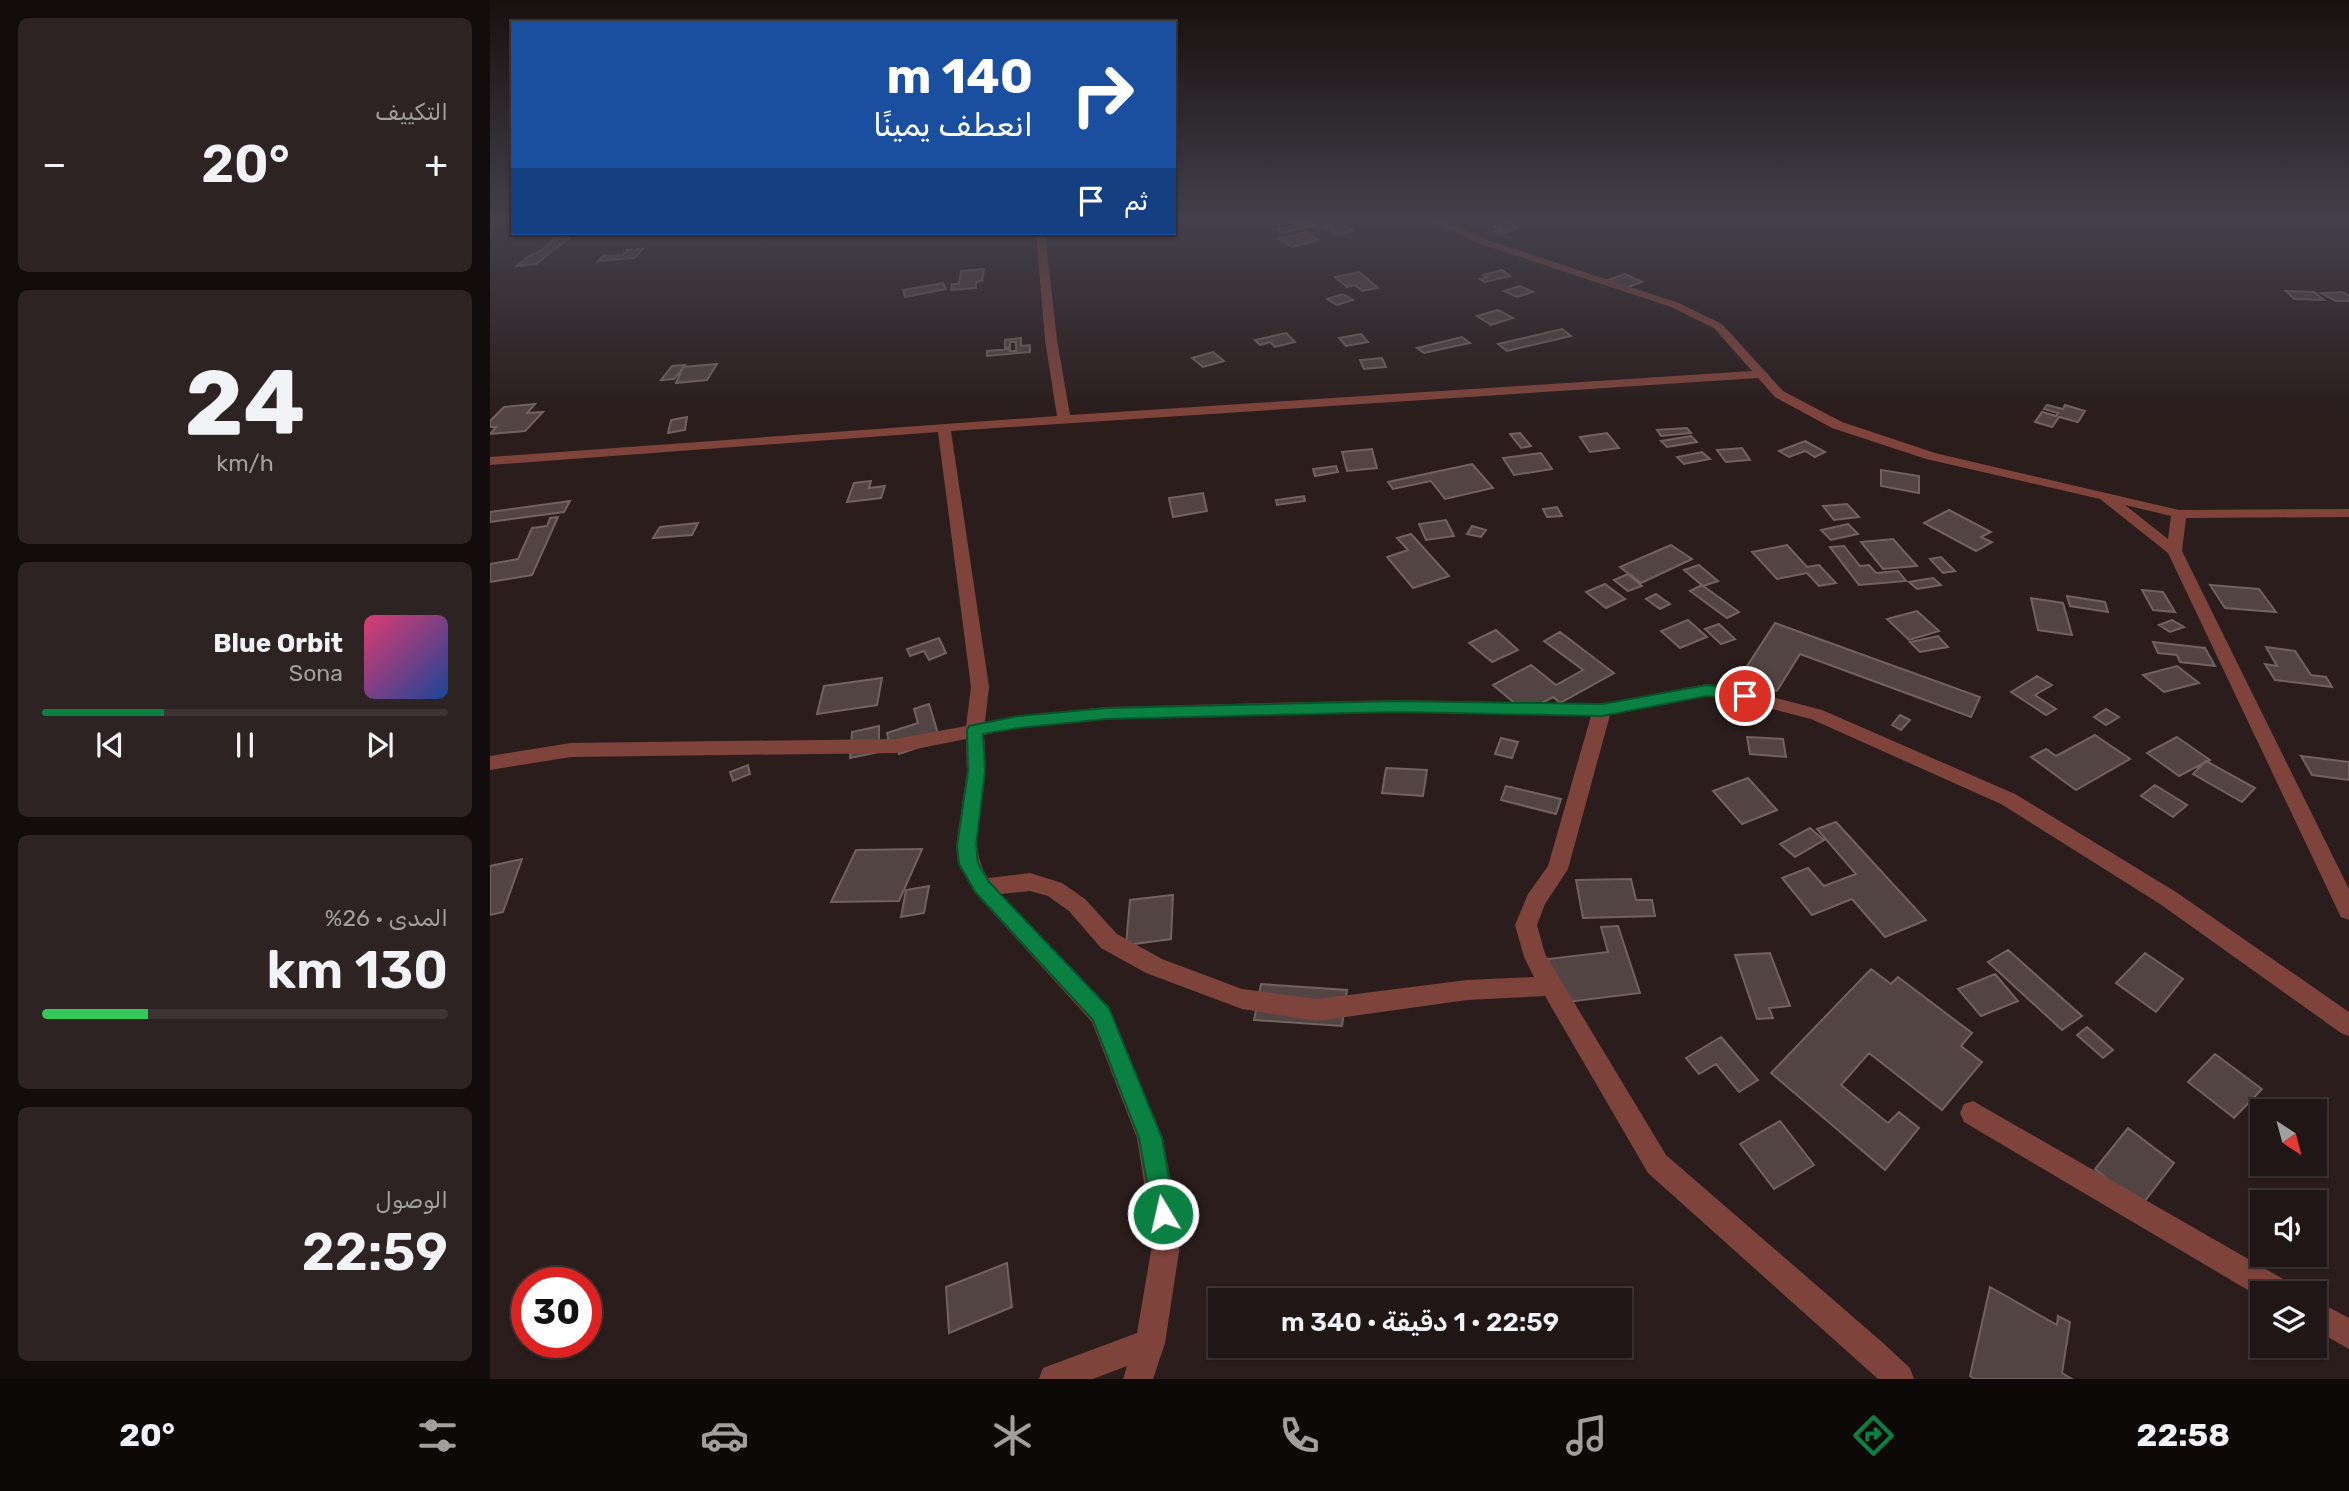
<!DOCTYPE html>
<html lang="ar">
<head>
<meta charset="utf-8">
<style>
	:root { --surface:#201615; --page:#2d2322; --text:#f1f3f6; --muted:#a29fa0; --line:#3d3534; --accent:#0b8043 }
	body { margin:0; font-family:Rubik,"Noto Sans Arabic",sans-serif; background:var(--page); color:var(--text); direction:rtl; height:100vh; display:flex; flex-direction:column; font-size:26px; white-space:nowrap }
	* { box-sizing:border-box; margin:0 }
	p { font-size:23px; color:var(--muted) }
	.icon { flex:none; width:38px; height:38px; fill:none; stroke:currentColor; stroke-width:2; stroke-linecap:round; stroke-linejoin:round }
	.map { position:relative; flex:1; overflow:hidden; direction:ltr }
	.sheet { display:flex; flex-direction:column; gap:18px; padding:18px; background:#120c0c; width:490px }
	.sheet>* { flex:none }
	.guide { position:absolute; left:21px; top:21px; width:665px; height:214px; border-radius:0px; box-shadow:0 2px 5px #0004,0 0 0 2px var(--line); direction:rtl; background:#1a4fa0; color:#fff; overflow:hidden }
	.needle { width:46px; rotate:144deg }
	.controls { position:absolute; left:1760px; top:1099px; display:grid; gap:14px }
	.controls a { display:grid; place-items:center; width:77px; height:77px; border-radius:0px; background:var(--surface); box-shadow:0 2px 5px #0004,0 0 0 2px var(--line); font-size:35px }
	.speed { position:absolute; left:21px; top:1267px; display:flex; gap:14px; font-size:35px; font-weight:700; text-align:center }
	.speed>* { display:grid; place-content:center; width:91px; height:91px; border-radius:50%; background:var(--surface); box-shadow:0 2px 5px #0004,0 0 0 2px var(--line); line-height:1 }
	.speed .limit { border:10px solid #d22; background:#fff; color:#111 }
	.pin { position:absolute; display:grid; place-items:center; width:60px; height:60px; color:#fff; margin:-30px; border:4px solid #fff; border-radius:50%; box-shadow:0 2px 7px #0007 }
	.me { position:absolute; width:77px; margin:-38px; rotate:351deg; stroke-linejoin:round; filter:drop-shadow(0 0 5px #0008) }
	.turn { display:flex; align-items:center; gap:24px; height:147px; padding:0 28px; font-size:32px }
	.turn .icon { width:91px; height:91px; stroke-width:2.5 }
	.turn b { display:block; font-size:49px; line-height:60px }
	.then { display:flex; align-items:center; height:66px; padding:0 28px; background:#0003; gap:14px; font-size:26px }
	.big { font-size:52px; font-weight:600; line-height:1.1 }
	.sheet .tile { flex:1; display:flex; flex-direction:column; justify-content:center; gap:10px; min-width:0; padding:0 24px; border-radius:10px; background:var(--page) }
	.sheet .dial { align-items:center; gap:0 }
	.dial b { font-size:91px; line-height:1 }
	.song { display:flex; align-items:center; gap:21px }
	.cover { width:84px; height:84px; border-radius:10px; background:linear-gradient(135deg,hsl(340 70% 55%),hsl(220 70% 35%)) }
	.played { height:7px; border-radius:4px; background:linear-gradient(90deg,var(--accent) 30%,var(--line) 30%) }
	.keys { display:flex; justify-content:space-around; direction:ltr }
	.heat { display:flex; justify-content:space-between; align-items:center; font-size:38px; direction:ltr }
	.charge { height:10px; border-radius:5px; background:linear-gradient(90deg,#34c759 26%,var(--line) 0) }
	.trip { position:absolute; left:718px; top:1288px; width:424px; height:70px; border-radius:0px; background:var(--surface); box-shadow:0 2px 5px #0004,0 0 0 2px var(--line); font-weight:600; line-height:70px; text-align:center; direction:rtl }
	.tab-bar { display:flex; height:112px; justify-content:space-around; align-items:center; background:#0d0908; color:var(--muted) }
	.tab-bar .icon { width:49px; height:49px }
	.tab-bar .selected { color:var(--accent) }
	.tab-bar b { font-size:32px; color:var(--text) }
	main { display:flex; flex:1; min-height:0 }
	.map>svg:first-child { display:block }
	.building { fill:#524442; stroke:#71625f; stroke-width:2 }
	.lines { fill:none; stroke-linecap:round; stroke-linejoin:round }
	.street { fill:#7e443c; fill-rule:evenodd }
	.route { fill:#0b8043; stroke:#07532c; stroke-width:2 }
</style>
</head>
<body>
<main>
<div class="map">
<svg width="1859" height="1379" viewBox="0 0 1859 1379">
	<rect width="100%" height="100%" fill="#2a1d1c"/>
	<path class="building" d="M808,221h11l7,4 -33,8 -5,-4 19,-4 -5,-3z
		M1017,223l11,5 -19,6 -4,-2 6,-2 -7,-3z
		M852,224l11,6 -15,4 -13,-7z
		M816,232l13,8 -27,7 -13,-8z
		M83,235l-37,29 -19,2 12,-10 13,-6 15,-14z
		M153,249l-9,9 -36,3 5,-5 20,-1 4,-5z
		M494,269l-2,12 -6,1v6l-25,2 1,-6h7l2,-13z
		M1012,270l8,6 -25,6 -5,-3 7,-1 -4,-3z
		M869,272l19,16 -16,3 -7,-6 -8,2 -12,-10z
		M1135,274l17,8 -16,6 -18,-8z
		M453,283l3,6 -41,8 -2,-7z
		M1030,286l13,6 -16,5 -13,-6z
		M1796,291l28,1 10,8 -30,-1z
		M1852,292l7,4v5h-13l-15,-8z
		M853,294l10,6 -16,5 -10,-6z
		M1008,310l15,8 -22,7 -14,-9z
		M1072,329l9,7 -64,15 -9,-7z
		M796,333l9,9 -20,5 -5,-5 -10,3 -5,-5z
		M871,334l7,8 -22,4 -7,-8z
		M972,337l8,6 -46,10 -7,-5z
		M531,338v8l9,-1v7l-43,4v-5l23,-2v2h6v-9h-6v5l-5,1v-8z
		M723,352l11,9 -21,6 -11,-9z
		M892,358l4,9 -22,2 -4,-9z
		M227,364l-10,16 -31,3 7,-16z
		M195,365l-11,14 -13,1 11,-14z
		M45,404l-8,9 16,-1 -18,19 -35,3 6,-7h-6v-6l14,-14z
		M1557,405l16,4 2,-4 20,6 -7,11 -19,-5 -7,10 -17,-5 7,-10 14,4 2,-3 -14,-4z
		M197,417l-2,13 -17,3 3,-13z
		M1197,428l4,5 -30,3 -4,-6z
		M1030,433l11,13 -10,2 -11,-14z
		M1117,433l12,15 -29,4 -10,-15z
		M1201,436l6,6 -30,5 -6,-6z
		M1315,441l20,11 -10,5 -10,-6 -16,6 -10,-6z
		M1252,448l8,12 -24,2 -9,-12z
		M882,449l5,19 -30,3 -5,-19z
		M1212,452l8,7 -26,5 -7,-7z
		M1051,453l11,16 -38,6 -11,-17z
		M982,464l21,24 -48,11 -14,-18 -38,8 -5,-7z
		M846,466l2,6 -23,4 -2,-7z
		M1391,470l38,6v17l-38,-7z
		M381,481l-2,7 16,-2 -4,12 -34,4 7,-19z
		M713,493l4,18 -34,6 -4,-19z
		M814,496l1,5 -28,4 -1,-5z
		M80,501l-6,11 -74,10v-10z
		M1357,504l12,13 -25,3 -11,-14z
		M1067,507l5,9 -15,1 -4,-8z
		M1459,510l42,22 -10,5 11,5 -16,9 -52,-28z
		M68,517l-26,58 -42,7v-18l28,-5 14,-31 15,-2 3,-8z
		M956,520l8,16 -28,4 -7,-16z
		M208,523l-6,12 -39,3 7,-11z
		M1358,524l10,10 -27,6 -10,-10z
		M982,526l14,4 -5,7 -14,-3z
		M921,534l38,42 -36,12 -26,-31 21,-7 -11,-12z
		M1403,539l24,27 -34,3 -22,-27z
		M1181,545l21,14 -51,24 -21,-16z
		M1297,545l20,22 12,-2 17,18 -17,3 -12,-13 -30,6 -25,-27z
		M1354,546l16,20 9,-1 7,8 22,-2 8,10 -47,4 -29,-38z
		M1451,557l14,14 -12,2 -13,-14z
		M1209,565l19,16 -15,5 -19,-16z
		M1138,574l14,12 -14,5 -14,-11z
		M1443,578l8,7 -24,4 -8,-7z
		M1115,584l20,15 -19,9 -20,-16z
		M1212,585l37,27 -12,6 -37,-27z
		M1720,585l49,4 17,23 -51,-4z
		M1652,590l21,2 12,20 -22,-2z
		M1166,594l14,10 -10,5 -14,-10z
		M1577,596l38,6 3,10 -38,-6z
		M1541,598l32,5 9,32 -34,-5z
		M1427,611l22,20 -30,9 -22,-21z
		M1198,620l19,17 -27,11 -19,-17z
		M1682,620l12,7 -14,5 -11,-7z
		M1285,623l205,74 -9,20 -171,-63 -23,37 -37,-14z
		M1229,624l16,15 -14,5 -16,-15z
		M1006,630l22,20 -26,12 -23,-19z
		M1070,632l54,41 -54,30 -7,-6 -28,15 -32,-27 38,-20 25,20 27,-15 -39,-29z
		M1448,636l10,11 -28,5 -10,-10z
		M449,638l7,15 -17,7 -5,-9 -14,5 -3,-7z
		M1663,642l52,6 10,18 -35,-4 -3,-7 -19,-2z
		M1776,647l29,4 16,24 15,2 6,10 -57,-7 -10,-16 12,2z
		M1687,666l22,17 -35,9 -21,-17z
		M1547,676l15,9 -17,10 21,14 -10,6 -35,-23z
		M392,678l-5,27 -60,9 7,-28z
		M439,704l11,36 -41,14 -3,-13 -7,2 -2,-10 31,-10 -4,-14z
		M1616,709l13,8 -13,8 -12,-8z
		M1410,715l10,5 -9,10 -9,-5z
		M389,726v26l-29,6 2,-26z
		M1605,735l35,24 -54,31 -45,-33 15,-8 10,7z
		M1257,737l36,2 3,18 -36,-3z
		M1687,737l33,23 -31,16 -32,-23z
		M1011,738l17,4 -6,16 -17,-4z
		M1811,756l48,6v18l-37,-5z
		M1716,761l49,27 -13,14 -49,-28z
		M258,765l2,9 -17,7 -3,-9z
		M896,768l41,2 -4,26 -41,-3z
		M1258,778l29,32 -35,14 -29,-33z
		M1665,785l32,20 -14,12 -32,-21z
		M1016,786l55,13 -5,15 -55,-14z
		M1346,822l90,98 -41,17 -33,-38 -40,16 -30,-37 26,-10 16,18 32,-12 -39,-45z
		M1320,828l14,12 -29,17 -15,-13z
		M432,849l-23,52 -68,1 25,-52z
		M32,859l-19,53 -13,3v-49z
		M1141,879l5,21h16l3,16 -72,2 -7,-38z
		M439,886l-5,27 -23,4 5,-27z
		M683,895l-2,44 -45,6 4,-45z
		M1128,926l22,67 -81,10 -11,-44 60,-7 -7,-25z
		M1518,950l74,66 -20,14 -74,-68z
		M1280,953l20,53 -21,2 4,10 -16,1 -22,-64z
		M1655,953l38,26 -27,33 -40,-29z
		M1381,969l20,15 7,-7 74,56 -11,13 21,16 -40,48 -73,-57 -28,32 47,38 11,-11 20,16 -34,42 -114,-97z
		M1505,974l23,27 -37,15 -23,-27z
		M771,984l86,6 -5,36 -88,-6z
		M1597,1027l26,23 -10,8 -26,-23z
		M1231,1037l37,43 -19,12 -23,-28 -17,10 -13,-16z
		M1725,1054l47,35 -28,29 -46,-36z
		M1290,1121l34,44 -40,24 -34,-45z
		M1638,1128l46,35 -33,43 -46,-37z
		M517,1263l5,44 -63,26 -3,-46z
		M1500,1287l67,38 1,-9 12,6 -8,51 10,6h-97l-5,-3z"/>
	<g class="lines">
		<path class="street" d="M942,221h12l40,18 195,64 43,21 61,67 59,31 93,31 244,57 170,-1v8l-163,1 -4,33 167,338v31l-8,-3 -3,-6 -170,-358 -68,-54 -174,-40 -94,-31 -57,-31 -17,-19 -807,53 38,256 -4,35 33,-6 89,-9 289,-7 206,4 105,-20 38,6 77,20 193,84 161,98 173,120v24l-8,-3 -181,-129 -159,-100 -190,-85 -66,-17 -38,-6 -97,19 -42,154 -23,35 -8,21 8,29 121,201 216,187 28,26 4,11h-36l-230,-206 -103,-177 -78,4 -150,21 -75,-12 -96,-36 -45,-25 -32,-37 -21,-15 -18,-5 -29,3 108,113 54,131 18,101 -16,104 -12,36h-30l4,-13 -34,13h-54l4,-11 94,-35 16,-94 -16,-101 -45,-116 -117,-129 -17,-29 -2,-18 11,-74 -1,-33 -70,14 -325,4 -81,13v-14l81,-13 325,-4 70,-13 5,-39 -33,-255 -448,33v-8l567,-41 -12,-76 -9,-107h9l12,107 13,75 682,-44 -38,-43 -43,-21 -193,-64zM1635,505l46,11 -3,23zM906,712l195,4 -43,150 -20,28 -13,31 9,32 10,20 -67,3 -150,19 -75,-10 -80,-30 -45,-25 -32,-35 -23,-16 -32,-10 -42,5c-21,-32 -6,-68 -3,-104 1,-12 0,-26 -1,-39l34,-7 89,-9z
			M1483,1101l317,182 4,10h-31v6l-299,-177 -4,-9 4,-9z
			M1825,1300l34,18v31l-34,-19z"/>
	</g>
	<linearGradient id="sky" x2="0" y2="1"><stop stop-color="#17100f"/><stop offset="0.53" stop-color="#44404b"/><stop offset="1" stop-color="#44404b" stop-opacity="0"/></linearGradient>
	<rect width="1859" height="414" fill="url(#sky)"/>
	<path class="route" d="M1217,685l38,5 8,6 -8,5 -38,-5 -105,20 -206,-4 -289,7 -89,9 -35,6 2,38 -9,74 2,17 11,19 120,126 53,130 13,76 -4,9 -8,3 -9,-3 -15,-85 -46,-118 -117,-127 -17,-29 -2,-18 11,-74 -1,-42 2,-4 49,-10 89,-8 289,-7 206,3z"/>
</svg>
<div class="controls">
<a><svg class="needle" viewBox="-14 -14 28 28"><path d="M0-13l5 13h-10z" fill="#e53935"/><path d="M0 13l5-13h-10z" fill="#a29fa0"/></svg></a>
<a><svg class="icon" aria-label="sound" viewBox="0 0 24 24"><path d="M4 9h4l5-4v14l-5-4H4zM17 9q2 3 0 6"/></svg></a>
<a><svg class="icon" aria-label="layers" viewBox="0 0 24 24"><path d="M12 4l9 5-9 5-9-5zM3 14l9 5 9-5"/></svg></a>
</div>
<div class="speed"><div class="limit">30</div></div>
<div class="pin" style="left:1255px;top:696px;background:#d93025"><svg class="icon" aria-label="arrive" viewBox="0 0 24 24"><path d="M6 21V4h12l-3 4 3 4H6"/></svg></div>
<svg class="me" style="left:673px;top:1214px" viewBox="-20 -20 40 40"><circle r="17" fill="#0b8043" stroke="#fff" stroke-width="3"/><path d="M0-11L8 9 0 5-8 9z" fill="#fff"/></svg>
<div class="trip">22:59 · 1 دقيقة · 340 m</div>
<div class="guide">
<div class="turn"><svg class="icon" aria-label="right" viewBox="0 0 24 24"><path d="M7 20v-9h11M14 6l5 5-5 5"/></svg><div><b>140 m</b>انعطف يمينًا</div></div>
<div class="then">ثم<svg class="icon" aria-label="arrive" viewBox="0 0 24 24"><path d="M6 21V4h12l-3 4 3 4H6"/></svg></div>
</div>
</div>
<section class="sheet">
<div class="tile"><p>التكييف</p>
<div class="heat"><a>−</a><b class="big">20°</b><a>+</a></div>
</div>
<div class="tile dial"><b>24</b><p>km/h</p></div>
<div class="tile">
<div class="song"><i class="cover"></i><div><b>Blue Orbit</b><p>Sona</p></div></div>
<div class="played"></div>
<div class="keys"><svg class="icon" aria-label="previous" viewBox="0 0 24 24"><path d="M18 5L8 12l10 7zM5 5v14"/></svg><svg class="icon" aria-label="pause" viewBox="0 0 24 24"><path d="M8 5v14M16 5v14"/></svg><svg class="icon" aria-label="next" viewBox="0 0 24 24"><path d="M6 5l10 7-10 7zM19 5v14"/></svg></div>
</div>
<div class="tile"><p>المدى · 26%</p><b class="big">130 km</b><div class="charge"></div></div>
<div class="tile"><p>الوصول</p><b class="big">22:59</b></div>
</section>
</main>
<nav class="tab-bar">
<b>22:58</b>
<svg class="icon selected" aria-label="directions" viewBox="0 0 24 24"><path d="M12 3l9 9-9 9-9-9zM9 14v-3h6M13 9l2 2-2 2"/></svg>
<svg class="icon" aria-label="music" viewBox="0 0 24 24"><path d="M9 18V5l10-2v13"/><circle cx="6" cy="18" r="3"/><circle cx="16" cy="16" r="3"/></svg>
<svg class="icon" aria-label="phone" viewBox="0 0 24 24"><path d="M5 4h4l2 5-3 2q2 4 5 5l2-3 5 2v4C11 20 4 13 5 4z"/></svg>
<svg class="icon" aria-label="climate" viewBox="0 0 24 24"><path d="M12 3v18M4 7l16 10M4 17L20 7"/></svg>
<svg class="icon" aria-label="car" viewBox="0 0 24 24"><path d="M5 17H2v-5l4-1 3-4h7l3 4 3 1v5h-3M9 17h6M6 11h13"/><circle cx="7" cy="17" r="2"/><circle cx="17" cy="17" r="2"/></svg>
<svg class="icon" aria-label="filters" viewBox="0 0 24 24"><path d="M4 7h16M4 17h16"/><circle cx="9" cy="7" r="2"/><circle cx="15" cy="17" r="2"/></svg>
<b>20°</b>
</nav>
</body>
</html>
